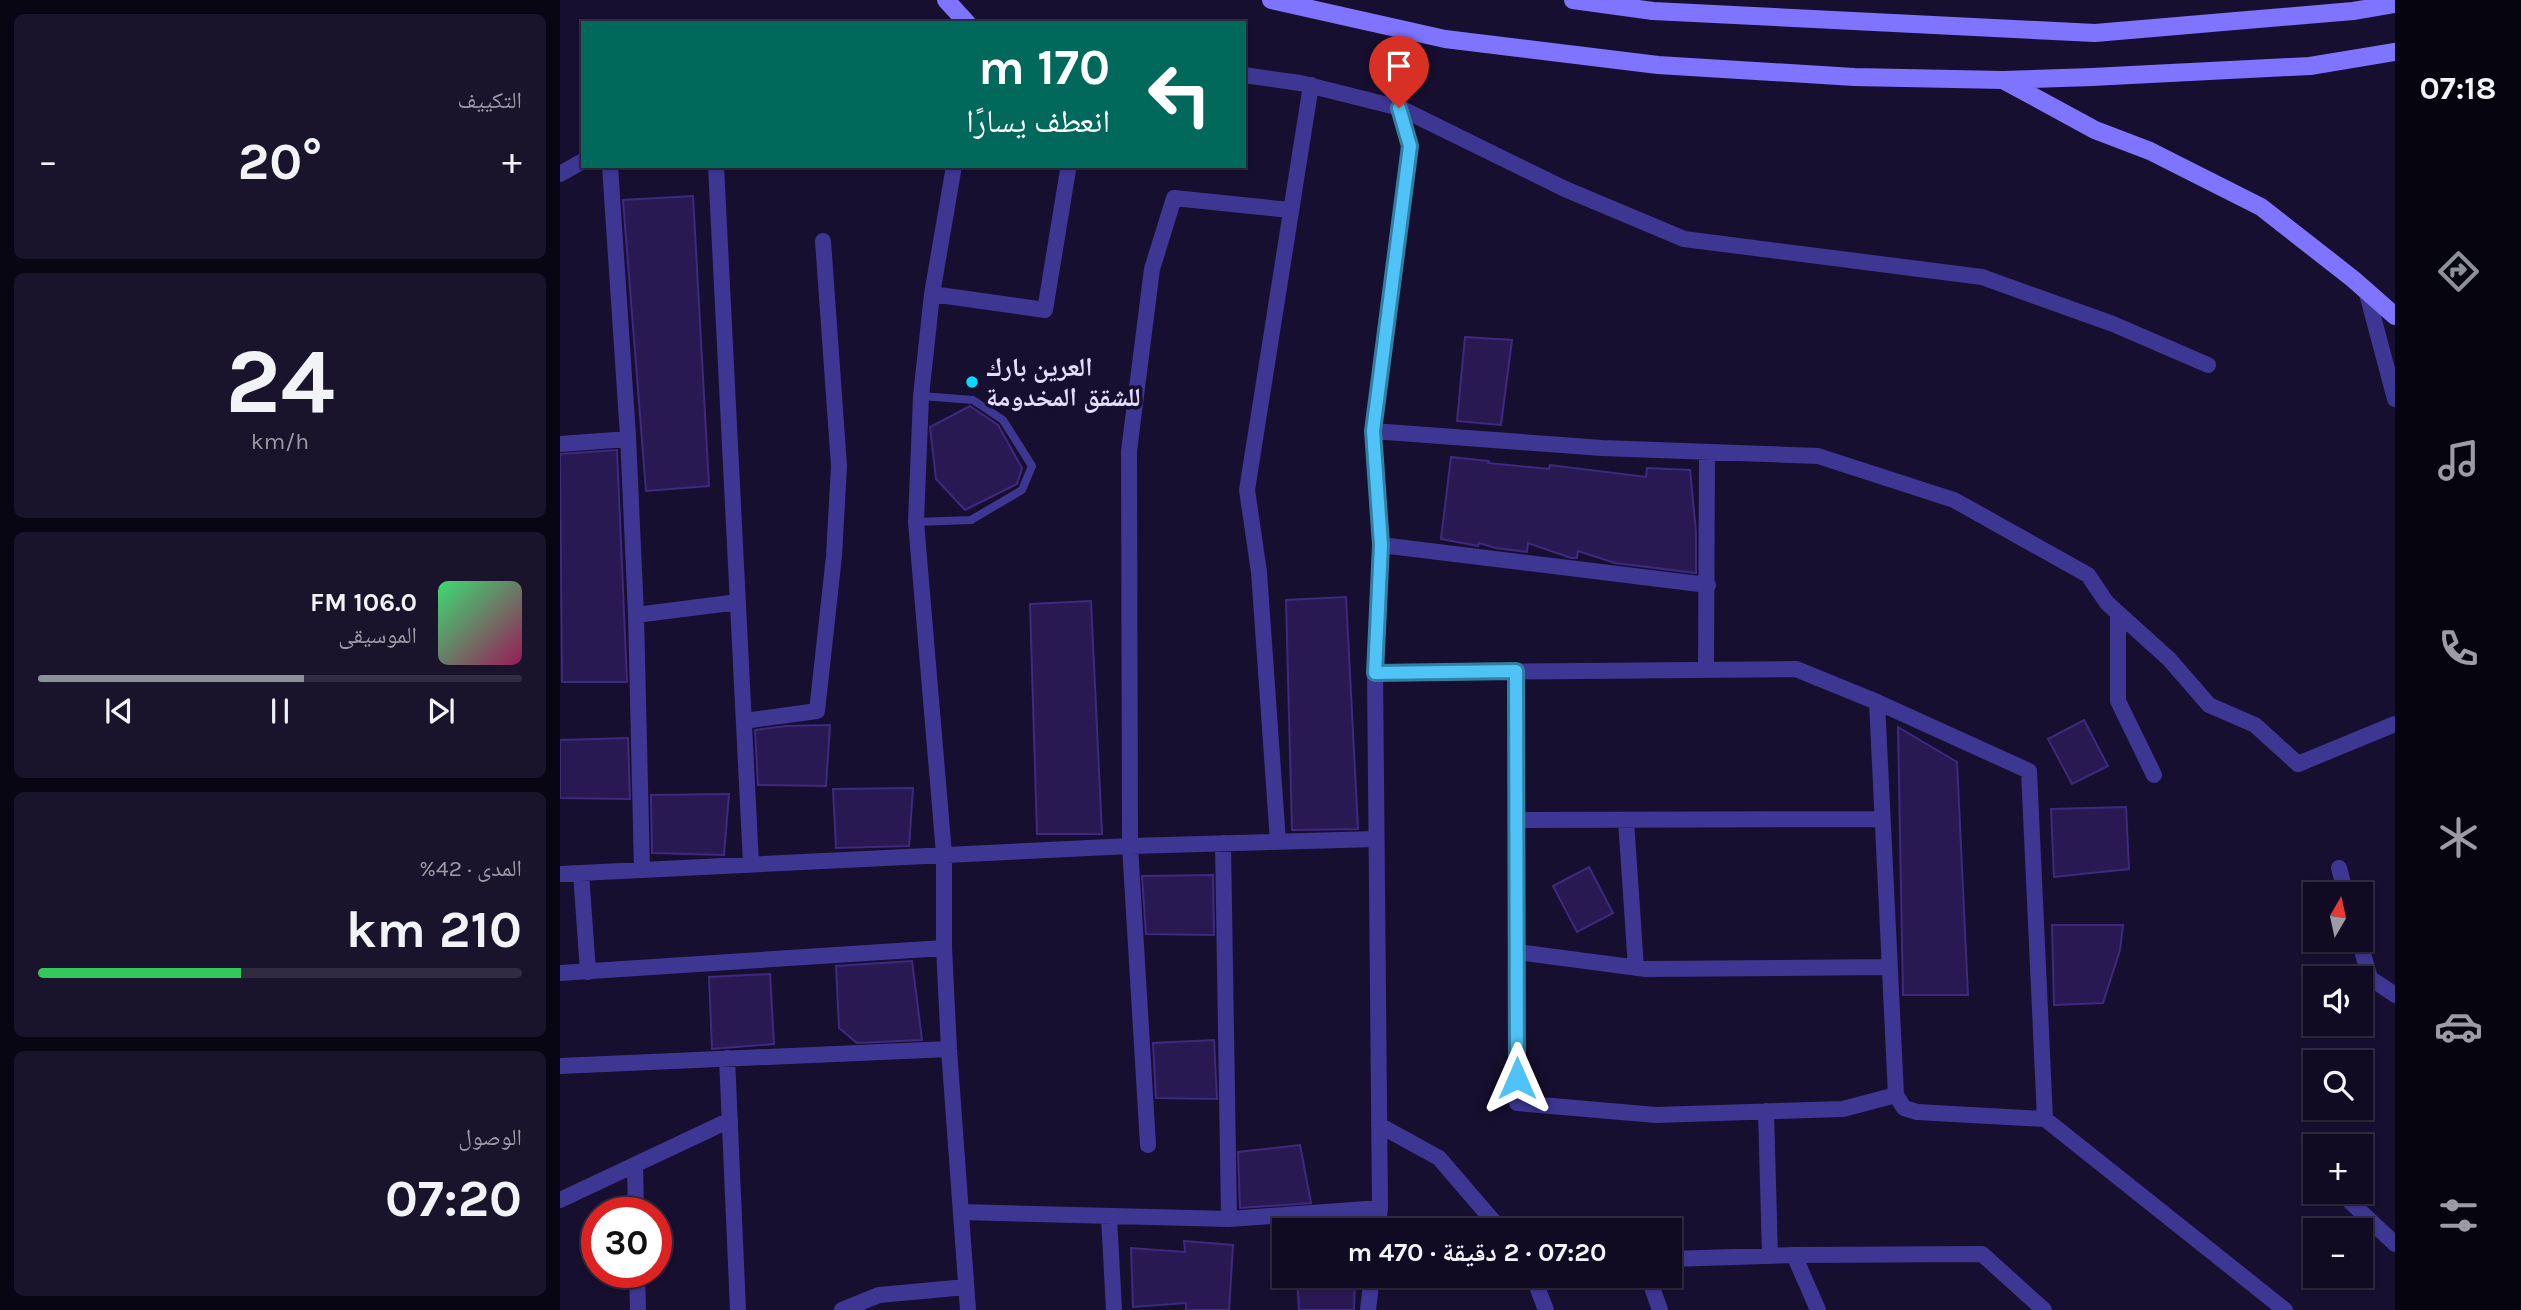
<!DOCTYPE html>
<html lang="ar">
<head>
<meta charset="utf-8">
<style>
	:root { --surface:#100b23; --page:#19142b; --text:#f1f3f6; --muted:#9c9ba6; --line:#302b41; --accent:#8c9099 }
	body { margin:0; font-family:Karla,"Noto Naskh Arabic",sans-serif; background:var(--page); color:var(--text); direction:rtl; height:100vh; display:flex; flex-direction:column; font-size:26px; white-space:nowrap }
	* { box-sizing:border-box; margin:0 }
	p { font-size:23px; color:var(--muted) }
	.icon { flex:none; width:38px; height:38px; fill:none; stroke:currentColor; stroke-width:2; stroke-linecap:round; stroke-linejoin:round }
	.map { position:relative; flex:1; overflow:hidden; direction:ltr }
	.panel { display:flex; flex-direction:column; gap:14px; padding:14px; background:#090613; width:560px }
	.panel>* { flex:none }
	.banner { position:absolute; left:21px; top:21px; width:665px; height:147px; border-radius:0px; box-shadow:0 2px 5px #0004,0 0 0 2px var(--line); direction:rtl; background:#00695c; color:#fff; overflow:hidden }
	.needle { width:46px; rotate:9deg }
	.tools { position:absolute; left:1743px; top:882px; display:grid; gap:14px }
	.tools a { display:grid; place-items:center; width:70px; height:70px; border-radius:0px; background:var(--surface); box-shadow:0 2px 5px #0004,0 0 0 2px var(--line); font-size:35px }
	.speed { position:absolute; left:21px; top:1197px; display:flex; gap:14px; font-size:35px; font-weight:700; text-align:center }
	.speed>* { display:grid; place-content:center; width:91px; height:91px; border-radius:50%; background:var(--surface); box-shadow:0 2px 5px #0004,0 0 0 2px var(--line); line-height:1 }
	.speed .limit { border:10px solid #d22; background:#fff; color:#111 }
	.pin { position:absolute; display:grid; place-items:center; width:60px; height:60px; color:#fff; margin:-72px -30px; border-radius:50% 50% 50% 0; rotate:-45deg; box-shadow:0 0 7px #0007 }
	.pin .icon { rotate:45deg }
	.me { position:absolute; width:77px; margin:-38px; rotate:0deg; stroke-linejoin:round; filter:drop-shadow(0 0 5px #0008) }
	.turn { display:flex; align-items:center; gap:24px; height:147px; padding:0 21px; font-size:32px }
	.turn .icon { width:91px; height:91px; stroke-width:2.5 }
	.turn b { display:block; font-size:49px; line-height:60px }
	.big { font-size:52px; font-weight:700; line-height:1.1 }
	.panel .tile { flex:1; display:flex; flex-direction:column; justify-content:center; gap:10px; min-width:0; padding:0 24px; border-radius:10px; background:var(--page) }
	.panel .dial { align-items:center; gap:0 }
	.dial b { font-size:91px; line-height:1 }
	.song { display:flex; align-items:center; gap:21px }
	.cover { width:84px; height:84px; border-radius:10px; background:linear-gradient(135deg,hsl(140 70% 55%),hsl(330 70% 35%)) }
	.played { height:7px; border-radius:4px; background:linear-gradient(90deg,var(--accent) 55%,var(--line) 55%) }
	.keys { display:flex; justify-content:space-around; direction:ltr }
	.heat { display:flex; justify-content:space-between; align-items:center; font-size:38px; direction:ltr }
	.charge { height:10px; border-radius:5px; background:linear-gradient(90deg,#34c759 42%,var(--line) 0) }
	.trip { position:absolute; left:712px; top:1218px; width:410px; height:70px; border-radius:0px; background:var(--surface); box-shadow:0 2px 5px #0004,0 0 0 2px var(--line); font-weight:700; line-height:70px; text-align:center; direction:rtl }
	main { display:flex; flex:1; min-height:0 }
	.tabs { display:flex; flex-direction:column; width:126px; justify-content:space-around; align-items:center; background:#06040e; color:var(--muted) }
	.tabs .icon { width:49px; height:49px }
	.tabs .on { color:var(--accent) }
	.tabs b { font-size:32px; color:var(--text) }
	.map>svg:first-child { display:block }
	.building { fill:#281952; stroke:#3f2980; stroke-width:2 }
	.lines { fill:none; stroke-linecap:round; stroke-linejoin:round }
	.lane { stroke:#3e3693; stroke-width:8 }
	.street { stroke:#3e3693; stroke-width:16 }
	.secondary { stroke:#7f74ff; stroke-width:18 }
	.route-casing { stroke:#337fa1; stroke-width:18 }
	.route { stroke:#4fc3f7; stroke-width:12 }
	.poi-dot { fill:#09d9ff; stroke:#160f2f; stroke-width:2.5 }
	.labels { text-anchor:middle; stroke-width:7; stroke-linejoin:round; paint-order:stroke }
	.poi-label { font-size:26px; font-weight:bold; fill:#e3ddff; stroke:#160f2f; text-anchor:start }
</style>
</head>
<body>
<main>
<nav class="tabs">
<b>07:18</b>
<svg class="icon on" aria-label="directions" viewBox="0 0 24 24"><path d="M12 3l9 9-9 9-9-9zM9 14v-3h6M13 9l2 2-2 2"/></svg>
<svg class="icon" aria-label="music" viewBox="0 0 24 24"><path d="M9 18V5l10-2v13"/><circle cx="6" cy="18" r="3"/><circle cx="16" cy="16" r="3"/></svg>
<svg class="icon" aria-label="phone" viewBox="0 0 24 24"><path d="M5 4h4l2 5-3 2q2 4 5 5l2-3 5 2v4C11 20 4 13 5 4z"/></svg>
<svg class="icon" aria-label="climate" viewBox="0 0 24 24"><path d="M12 3v18M4 7l16 10M4 17L20 7"/></svg>
<svg class="icon" aria-label="car" viewBox="0 0 24 24"><path d="M5 17H2v-5l4-1 3-4h7l3 4 3 1v5h-3M9 17h6M6 11h13"/><circle cx="7" cy="17" r="2"/><circle cx="17" cy="17" r="2"/></svg>
<svg class="icon" aria-label="filters" viewBox="0 0 24 24"><path d="M4 7h16M4 17h16"/><circle cx="9" cy="7" r="2"/><circle cx="15" cy="17" r="2"/></svg>
</nav>
<div class="map">
<svg width="1835" height="1310" viewBox="0 0 1835 1310">
	<rect width="100%" height="100%" fill="#160f2f"/>
	<path class="building" d="M133,196l16,290 -63,5 -23,-291z
		M905,337l47,3 -11,85 -44,-4z
		M410,406l28,19 24,43 -5,16 -52,26 -29,-31 -6,-52z
		M57,450l10,232h-65l-2,-228z
		M891,457l38,4 -1,2 61,6 1,-4 96,12 1,-9 43,2 6,62v41l-81,-10 -37,-12 -1,7h-6l-43,-15 -1,9 -31,-4 -17,-5 -1,3 -37,-7z
		M786,597l12,232 -66,1 -6,-230z
		M531,601l11,233h-65l-7,-230z
		M1524,720l24,46 -36,18 -24,-45z
		M270,725l-4,61 -68,-1 -3,-55 31,-4z
		M1338,727l59,35 11,233h-65z
		M68,738l2,61 -70,-1v-58z
		M353,788l-4,58 -73,2 -3,-59z
		M169,794l-5,61 -72,-2 -1,-58z
		M1566,807l3,62 -75,8 -3,-68z
		M1029,867l24,46 -36,19 -24,-46z
		M653,875l1,60 -68,-1 -4,-58z
		M1492,925h71l-3,25 -17,53 -49,2z
		M352,961l10,79 -65,3 -18,-15 -3,-62z
		M210,974l4,70 -62,5 -3,-72z
		M654,1040l3,59 -61,-1 -3,-55z
		M740,1145l11,58 -71,5 -2,-56z
		M624,1241l49,4 -4,65h-43v-7l-53,4 -2,-59 54,4z
		M737,1276h58l-1,34h-55z"/>
	<g class="lines">
		<path class="lane" d="M356,522l55,-2 51,-30 10,-24 -29,-46 -30,-20 -52,-4"/>
		<path class="street" d="M684,75l56,8 100,25 165,81 119,50 298,38 131,47 95,41
			M50,166l18,270 8,179 6,255
			M156,166l35,698
			M394,166l-22,128 -11,102 -5,126 28,332v94l5,101 19,261
			M0,174l23,-13
			M1806,290l29,109
			M372,294l113,16 23,-140
			M813,431l229,17 216,8 136,44 134,75 19,28 62,56 40,46 46,20 43,39 97,-40
			M0,444l68,-5
			M821,545l327,40
			M1558,613v88l36,74
			M76,615l102,-13
			M1146,670l1,-218
			M956,671l1,432 139,12 187,-6 53,-14
			M815,673l421,-4 81,33 152,69 16,348 240,191
			M1317,702l19,393 8,13 13,4 128,7
			M184,721l73,-10 17,-155 5,-90 -16,-225
			M957,820l365,-1
			M1066,820l10,148
			M718,842l-19,-270 -12,-82 64,-405
			M663,843l6,376
			M1779,868l7,26
			M21,873l7,99
			M0,874l570,-28 246,-7
			M1799,940l11,38 25,17
			M957,952l129,17 243,-2
			M0,973l384,-25
			M167,1058l11,252
			M0,1066l389,-17
			M1206,1111l4,145
			M819,1125l60,33 62,72
			M588,1145l-18,-299 -1,-395 23,-182 22,-71 116,12
			M75,1165l1,48
			M1780,1192l55,52
			M0,1200l170,-80
			M401,1212l268,7 151,-11
			M549,1217l5,93
			M817,1230l3,-22 -5,-535 6,-128 -8,-114 37,-285 -10,-38
			M1234,1255l24,55
			M1110,1259l124,-4 188,-1 62,56
			M77,1272l1,38
			M973,1276l13,34
			M1088,1276l12,34
			M282,1310l37,-15 87,-8
			M808,1310l4,-34"/>
		<path class="secondary" d="M386,0l21,23
			M711,0l174,39 213,26 196,12 149,3 89,-3 218,-11 85,-14
			M1013,0l80,11 442,22 258,-22 42,-7
			M1443,80l92,50 55,21 111,56 92,72 42,37"/>
	</g>
	<g class="lines">
		<defs>
			<path id="route" d="M839,108l11,38 -37,285 8,114 -6,128 141,-2 1,407"/>
		</defs>
		<use href="#route" class="route-casing"/>
		<use href="#route" class="route"/>
	</g>
	<circle class="poi-dot" cx="412" cy="382" r="7"/>
	<g class="labels">
		<g class="poi-label">
			<text x="426" y="376">العرين بارك<tspan x="426" dy="30">للشقق المخدومة</tspan></text>
		</g>
	</g>
</svg>
<div class="tools">
<a><svg class="needle" viewBox="-14 -14 28 28"><path d="M0-13l5 13h-10z" fill="#e53935"/><path d="M0 13l5-13h-10z" fill="#9c9ba6"/></svg></a>
<a><svg class="icon" aria-label="sound" viewBox="0 0 24 24"><path d="M4 9h4l5-4v14l-5-4H4zM17 9q2 3 0 6"/></svg></a>
<a><svg class="icon" aria-label="search" viewBox="0 0 24 24"><circle cx="10" cy="10" r="6"/><path d="M15 15l6 6"/></svg></a>
<a>+</a>
<a>−</a>
</div>
<div class="speed"><div class="limit">30</div></div>
<div class="pin" style="left:839px;top:108px;background:#d93025"><svg class="icon" aria-label="arrive" viewBox="0 0 24 24"><path d="M6 21V4h12l-3 4 3 4H6"/></svg></div>
<svg class="me" style="left:957px;top:1078px" viewBox="-20 -20 40 40"><path d="M0-17L14 15 0 8-14 15z" fill="#4fc3f7" stroke="#fff" stroke-width="4"/></svg>
<div class="trip">07:20 · 2 دقيقة · 470 m</div>
<div class="banner">
<div class="turn"><svg class="icon" aria-label="left" viewBox="0 0 24 24"><path d="M17 20v-9H6M10 6l-5 5 5 5"/></svg><div><b>170 m</b>انعطف يسارًا</div></div>
</div>
</div>
<section class="panel">
<div class="tile"><p>التكييف</p>
<div class="heat"><a>−</a><b class="big">20°</b><a>+</a></div>
</div>
<div class="tile dial"><b>24</b><p>km/h</p></div>
<div class="tile">
<div class="song"><i class="cover"></i><div><b>106.0 FM</b><p>الموسيقى</p></div></div>
<div class="played"></div>
<div class="keys"><svg class="icon" aria-label="previous" viewBox="0 0 24 24"><path d="M18 5L8 12l10 7zM5 5v14"/></svg><svg class="icon" aria-label="pause" viewBox="0 0 24 24"><path d="M8 5v14M16 5v14"/></svg><svg class="icon" aria-label="next" viewBox="0 0 24 24"><path d="M6 5l10 7-10 7zM19 5v14"/></svg></div>
</div>
<div class="tile"><p>المدى · 42%</p><b class="big">210 km</b><div class="charge"></div></div>
<div class="tile"><p>الوصول</p><b class="big">07:20</b></div>
</section>
</main>
</body>
</html>
